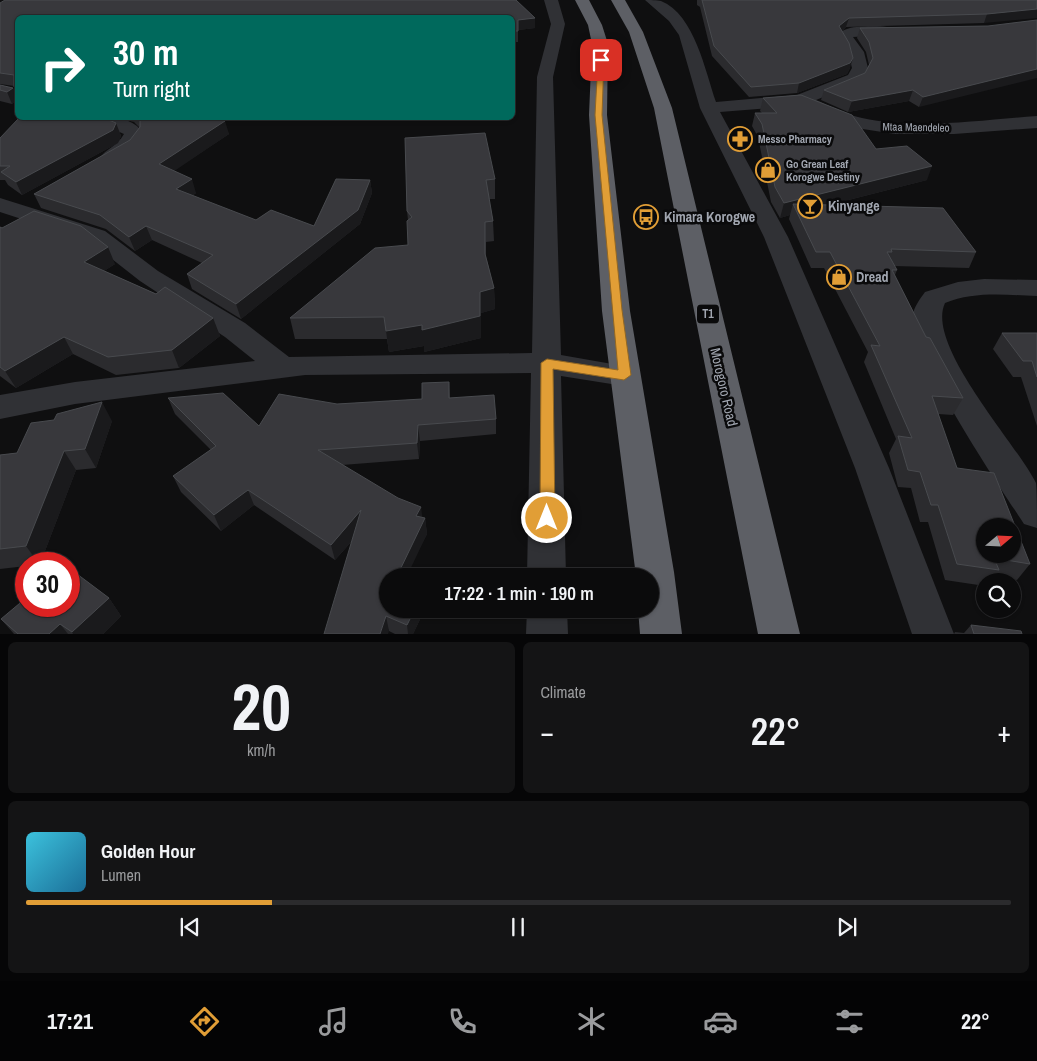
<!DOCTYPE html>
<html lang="en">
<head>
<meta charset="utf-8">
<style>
	:root { --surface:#0b0b0c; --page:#141415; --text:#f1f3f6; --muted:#9a9b9d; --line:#2b2b2d; --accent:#e19e36 }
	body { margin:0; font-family:"Archivo Narrow",sans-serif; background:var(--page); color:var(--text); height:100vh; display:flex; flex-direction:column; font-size:19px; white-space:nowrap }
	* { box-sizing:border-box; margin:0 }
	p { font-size:16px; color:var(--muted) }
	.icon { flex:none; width:28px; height:28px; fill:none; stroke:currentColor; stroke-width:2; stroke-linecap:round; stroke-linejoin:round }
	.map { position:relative; height:634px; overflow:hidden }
	.panel { display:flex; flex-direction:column; gap:8px; padding:8px; background:#060607; flex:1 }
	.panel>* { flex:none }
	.banner { position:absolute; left:15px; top:15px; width:500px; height:105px; border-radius:8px; box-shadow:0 1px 4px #0004,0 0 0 1px var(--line); background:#00695c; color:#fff; overflow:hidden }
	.needle { width:32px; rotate:71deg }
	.buttons { position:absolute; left:976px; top:518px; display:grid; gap:10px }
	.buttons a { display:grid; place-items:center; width:45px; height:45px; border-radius:50%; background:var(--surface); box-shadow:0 1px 4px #0004,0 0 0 1px var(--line); font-size:25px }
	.speed { position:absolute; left:15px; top:552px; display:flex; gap:10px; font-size:25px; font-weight:700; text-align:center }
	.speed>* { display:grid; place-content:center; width:65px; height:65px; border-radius:50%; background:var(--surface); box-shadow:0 1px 4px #0004,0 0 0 1px var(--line); line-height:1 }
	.speed .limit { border:8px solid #d22; background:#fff; color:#111 }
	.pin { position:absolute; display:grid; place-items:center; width:42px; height:42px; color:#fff; margin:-21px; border-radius:10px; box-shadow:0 2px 8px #0006 }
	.me { position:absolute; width:55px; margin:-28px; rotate:0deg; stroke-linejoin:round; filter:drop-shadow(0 0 4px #0008) }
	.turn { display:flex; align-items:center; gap:18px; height:105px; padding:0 15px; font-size:22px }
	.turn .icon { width:65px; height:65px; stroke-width:2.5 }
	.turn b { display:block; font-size:35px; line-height:42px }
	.big { font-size:38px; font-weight:600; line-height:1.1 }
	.panel .widget { flex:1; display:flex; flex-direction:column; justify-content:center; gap:8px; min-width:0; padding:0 18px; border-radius:8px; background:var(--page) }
	.panel .dial { align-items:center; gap:0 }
	.dial b { font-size:65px; line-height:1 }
	.song { display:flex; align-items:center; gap:15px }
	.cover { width:60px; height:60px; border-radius:8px; background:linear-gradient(135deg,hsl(190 70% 55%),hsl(200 70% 35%)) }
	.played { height:5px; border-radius:2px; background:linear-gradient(90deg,var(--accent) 25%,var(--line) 25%) }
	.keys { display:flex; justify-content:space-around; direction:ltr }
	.heat { display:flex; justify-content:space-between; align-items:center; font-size:28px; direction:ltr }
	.panel .tiles { flex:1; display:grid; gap:8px; grid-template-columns:1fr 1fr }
	.widget:last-child { grid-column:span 2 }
	.trip { position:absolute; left:379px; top:568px; width:280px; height:50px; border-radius:25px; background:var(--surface); box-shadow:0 1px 4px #0004,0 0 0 1px var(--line); font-weight:600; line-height:50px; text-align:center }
	.dock { display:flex; height:80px; justify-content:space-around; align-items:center; background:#040405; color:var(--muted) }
	.dock .icon { width:35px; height:35px }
	.dock .current { color:var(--accent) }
	.dock b { font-size:22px; color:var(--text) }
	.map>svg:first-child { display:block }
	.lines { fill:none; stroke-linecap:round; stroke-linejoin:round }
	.street { fill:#303135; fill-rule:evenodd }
	.highway { fill:#5d5f65; fill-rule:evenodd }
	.wall { fill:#2b2b2e }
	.shaded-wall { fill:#1a1a1c }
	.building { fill:#38383c; stroke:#484a4e; fill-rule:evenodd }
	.route { fill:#e19e36; stroke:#926723 }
	.labels { text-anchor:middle; stroke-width:5; stroke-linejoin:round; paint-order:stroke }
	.far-street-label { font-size:11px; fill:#a1a6b0; stroke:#0a0a0b }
	.far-poi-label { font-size:11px; font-weight:bold; fill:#a1a6b0; stroke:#0a0a0b; text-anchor:start }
	.shield { fill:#0a0a0b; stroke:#74777e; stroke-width:1 }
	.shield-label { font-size:12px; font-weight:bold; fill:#a1a6b0 }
	.poi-label { font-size:14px; font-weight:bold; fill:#a1a6b0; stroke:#0a0a0b; text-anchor:start }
	.street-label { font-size:14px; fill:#a1a6b0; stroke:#0a0a0b }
</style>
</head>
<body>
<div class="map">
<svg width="1037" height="634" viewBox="0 0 1037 634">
	<rect width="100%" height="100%" fill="#0f0f10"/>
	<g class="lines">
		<path class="street" d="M544,0h14l7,24 -12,53 8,278 74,13 4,7 -4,7 -11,4 -63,-10 5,200h-39l4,-203 -226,2 -230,29 -75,15v-24l75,-13 180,-21 -30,-24 -85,-56 -51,-40 -89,-29v-14l105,33 53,40 87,52 44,34 243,-4 5,-276 14,-53z
			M645,0c5,0 12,0 16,1 34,14 44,70 55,101l81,-7 51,-20 4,-7 -4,-16 -10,-16c2,-4 5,-6 9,-7 8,-4 51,-4 55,2l-2,3 -47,3 11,15 4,16 -8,14 -44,18c14,6 30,15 46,18 56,12 118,2 175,-2v12l-83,6h-59l-45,-7 -52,-21 -78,6 68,125 101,231 65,166h-42l-57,-166 -91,-231 -64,-129 -21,-73 -10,-14z
			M95,118c18,-2 38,-1 49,16 -9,16 -22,34 -42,29l-3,-4c7,-11 18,-12 25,-25l-27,-12z
			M984,279l53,1v16c-31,-1 -63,-5 -92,7 -20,42 72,141 91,180 1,8 1,35 1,45l-13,-4c-26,-40 -111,-165 -111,-208 0,-8 7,-17 12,-24l33,-10z
			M527,609h40l1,25h-42z"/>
		<path class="highway" d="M575,0h14l13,25 6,19 -1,71 23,196 44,261 8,62h-42l-2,-25h12v-33h-14l-34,-265 -13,-196 3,-71 -4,-19z
			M611,0h14l18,32 29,76 128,526h-42l-104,-526 -25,-76z"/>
	</g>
	<path class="wall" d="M697,0h340l-53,23 -138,4 -4,4 8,37 -3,6 -50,19 -48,4 -37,-41 -12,-49 -3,-2z
		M0,3l535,15v10l-17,2v12h-6v-24h-494l-4,68 -14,-2z
		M988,26l-69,81 -10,-6 -61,11 -27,-12 3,-10 41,-17 4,-8 -3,-13 -9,-14 3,-10z
		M0,85l13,3 5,8v4l-6,4 -12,-3z
		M763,98l113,51 51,31 -98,25 147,47 -7,16 -75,-2 3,4 -2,5 31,62 37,61 -10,17 -15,-1 19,54 73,96 -13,16 -24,-3 -3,4h-5v5l-40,-6 -17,-58h-8l-9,-34 -13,-1 -9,-34 7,-14 -32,-77 4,-10 -44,-84h-13l-22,-49 1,-4 -10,3 -9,-16 -13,-65 -6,-11 3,-13h7l-2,-2z
		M116,118h112l-7,3 8,13 -56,37 23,22 -4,3 64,24 58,6 56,-46 2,13 -12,31 -119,95 -49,-30 -5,-15 15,-11 -50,-23 -17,11 -29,-22 -65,-21 -7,-14 96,-54 10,-12 -6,-6z
		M116,123l5,13 -3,7 -96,52 -14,-10 -3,-5h-5v-42z
		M405,138l90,41v20h-6l4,22 1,20 -8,1v14l8,32 1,21 -14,4v25l-57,14v-6l-35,6 -2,-13h-92l-5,-21 118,-73v-25l-1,-9z
		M0,227l115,37 -11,7 52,23 57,24 7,18 -41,32 -63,7 -43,-21 -57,34 -16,-12z
		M1002,333h35v93l-16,-49h-8l-20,-28z
		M449,382l1,16 46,21v15l-76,7 -1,18 -77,6 81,53h2l2,16 -39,75h37l-12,25h-18l-6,-3 -37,-90 -17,19 -81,-55 -33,26 -40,-39 -8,-16 38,-26 -36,-36 -7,-16 91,28 78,-22 85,-5z
		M112,421l-16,47 -20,2 -36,94h-14v2l-26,3v-114l17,-2z
		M109,598l12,18 -18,18h-89l-13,-15z
		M971,625l51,9h-68l1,-2 9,1z"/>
	<path class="shaded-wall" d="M1037,9v9l-53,5 3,-9z
		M535,18v10l-17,2v12v-22z
		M849,18l-3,9 -10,9 3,-10z
		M853,58l-3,10 -3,6 -50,19 2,-10z
		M1037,69v9l-118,29 4,-10z
		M18,85v10l-4,-8z
		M13,88l5,8v4l-6,4 -5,-12z
		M913,90l-4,11 -61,11 4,-11z
		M198,118h30l-26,11z
		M225,121l4,13 -65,44 -5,-14z
		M116,123l5,13 -3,7 -96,52 -6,-13z
		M932,166l-5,14 -130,33 -4,-9 -3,11 -10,3 4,-15z
		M192,179l4,14 -15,10 -5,-14z
		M370,180l2,13 -12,31 -119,95 -5,-15z
		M146,226l6,14 -17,11 -6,-14z
		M108,247l7,17 -23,15 -8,-17z
		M494,288l1,21 -14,4v25l-57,14v-6l-35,6 -3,-21 94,-39z
		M213,318l7,18 -41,32 -7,-18z
		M64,337l9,17 -57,34 -11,-17z
		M102,402l10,19 -16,47 -11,-19z
		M418,425l2,16 -1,18 -2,-16z
		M64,451l12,19 -36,94h-1l-13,-18z
		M248,490l6,15 -33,26 -7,-16z
		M421,507l2,15 2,-4 2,16 -20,42h-10l19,-60z
		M361,510l4,16 -30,34 -4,-15z
		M109,598l12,18 -18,18h-30l-1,-2z
		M415,609h10l-12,25h-5l-1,-9z
		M386,616l3,15 -1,3h-8z
		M60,624l8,10h-19z"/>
	<path class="building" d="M5,0h511l19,18 -17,2v11h-6v-13h-494v67l-4,2v-12l-14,-2v-70z
		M702,0h335v9l-50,5 -138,4 -10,8 10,17 4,15 -3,5 -51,20 -48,4 -37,-41z
		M1037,20v49l-114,28 -10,-7 -61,11 -28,-11 41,-17 8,-15 -4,-16 -9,-14 128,-2z
		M0,85l13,3 -6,4 -7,-2z
		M801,95l51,20 24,34 31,-3 25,20 -148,37 -9,-16 -13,-63 -7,-11h22l-14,-15z
		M19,118h85l12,5 -3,7 -97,52 -15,-10 9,-6h-10v-28z
		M138,118h67l20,3 -66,43 33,15 -16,10 80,31 15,-10 43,16 22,-47 34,1 -12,30 -122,94 -49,-30 26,-19 -67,-29 -17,11 -29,-22 -66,-21 96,-54 10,-13v-8z
		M485,133l10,46 -9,1 7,41 -8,1v32l9,34 -14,4v24l-58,14v-5l-36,6 -2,-14 -94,1 85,-70 33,-3 -1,-24 5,-4 -5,-6 -2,-73z
		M793,204l150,4 33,44 -85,-3 1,3h-5l10,18h-5l34,67 4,1 33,60 -31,-2 25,72 37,5 36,91 -36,-6 5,12 -42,-6 -19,-59h-7l-11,-33 -12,-2 -10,-34 14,2 -41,-93 9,1 -50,-94h-14zM985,526h27v28h-27z
		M34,211l47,15 27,21 -24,15 72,32 9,-7 48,31 -41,32 -64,7 -44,-20 -59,34 -5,-4v-140l2,1z
		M1002,333h35v44l-5,-16h-9z
		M449,382v16l45,-3 2,24 -78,6 -1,18 -99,7 80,48 23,9 -5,9 9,2 -28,58h-9v33h27l-8,16 -21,-9 -6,18h-56l37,-124 -30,35 -83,-55 -34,25 -41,-39 43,-30 -48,-48 55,-5 36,33 20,-32 58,10 85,-5v-16z
		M102,402l-17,47 -21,2 -38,95 -26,3v-94l17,-2 14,-30 23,-3 3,-6z
		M69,568l40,30 -37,34 -12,-8 -11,10h-31l-17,-15 25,-21v8h43z
		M971,625l50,6 1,3h-48z"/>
	<path class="route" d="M601,58l3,2 -2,55 20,195 9,65 -7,5 -71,-11 2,149 -3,5 -5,2 -5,-2 -2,-5 1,-155 6,-4 71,11 -23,-255 3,-55z"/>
	<defs>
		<symbol id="pharmacy-ring" viewBox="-11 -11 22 22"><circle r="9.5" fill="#0a0a0b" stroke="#e19e36" stroke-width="1.5"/><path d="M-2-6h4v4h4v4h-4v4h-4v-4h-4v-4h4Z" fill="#e19e36"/></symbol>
		<symbol id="shop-ring" viewBox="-11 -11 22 22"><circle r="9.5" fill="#0a0a0b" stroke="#e19e36" stroke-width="1.5"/><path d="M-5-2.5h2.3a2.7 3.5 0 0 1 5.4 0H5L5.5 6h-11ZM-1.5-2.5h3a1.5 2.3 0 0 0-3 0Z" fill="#e19e36"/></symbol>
		<symbol id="bar-ring" viewBox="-11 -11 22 22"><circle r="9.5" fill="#0a0a0b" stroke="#e19e36" stroke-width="1.5"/><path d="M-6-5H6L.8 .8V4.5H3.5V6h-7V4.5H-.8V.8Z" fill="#e19e36"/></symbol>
		<symbol id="bus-ring" viewBox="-11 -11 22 22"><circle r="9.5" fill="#0a0a0b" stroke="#e19e36" stroke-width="1.5"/><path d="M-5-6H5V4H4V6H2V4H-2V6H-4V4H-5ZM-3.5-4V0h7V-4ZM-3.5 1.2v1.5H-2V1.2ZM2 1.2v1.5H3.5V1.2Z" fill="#e19e36"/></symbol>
	</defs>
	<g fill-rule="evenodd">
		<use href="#pharmacy-ring" x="726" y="125" width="28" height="28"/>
		<use href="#shop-ring" x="754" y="156" width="28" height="28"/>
		<use href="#bar-ring" x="796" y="192" width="28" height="28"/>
		<use href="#bus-ring" x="632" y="203" width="28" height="28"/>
		<use href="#shop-ring" x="825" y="263" width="28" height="28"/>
	</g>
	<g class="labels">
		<g class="far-street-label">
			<text transform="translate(916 127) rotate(1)" y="4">Mtaa Maendeleo</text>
		</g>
		<g class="far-poi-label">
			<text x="758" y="143">Messo Pharmacy</text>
			<text x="786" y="168">Go Grean Leaf<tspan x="786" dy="13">Korogwe Destiny</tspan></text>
		</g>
		<rect class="shield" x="697" y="304.5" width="22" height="19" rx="4"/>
		<g class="shield-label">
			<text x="708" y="318">T1</text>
		</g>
		<g class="poi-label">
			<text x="828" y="211">Kinyange</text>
			<text x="664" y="222">Kimara Korogwe</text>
			<text x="856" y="282">Dread</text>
		</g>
		<g class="street-label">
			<text transform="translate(724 387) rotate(77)" y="5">Morogoro Road</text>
		</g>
	</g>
</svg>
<div class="buttons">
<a><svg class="needle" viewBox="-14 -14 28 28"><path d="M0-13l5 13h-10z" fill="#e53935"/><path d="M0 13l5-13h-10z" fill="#9a9b9d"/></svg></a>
<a><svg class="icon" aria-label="search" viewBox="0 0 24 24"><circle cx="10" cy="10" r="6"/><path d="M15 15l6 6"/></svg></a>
</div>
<div class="speed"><div class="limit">30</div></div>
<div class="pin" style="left:601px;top:60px;background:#d93025"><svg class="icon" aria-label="arrive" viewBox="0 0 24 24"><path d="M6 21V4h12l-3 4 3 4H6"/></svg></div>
<svg class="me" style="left:547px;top:518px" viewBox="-20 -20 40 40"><circle r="17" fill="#e19e36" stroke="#fff" stroke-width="3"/><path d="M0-11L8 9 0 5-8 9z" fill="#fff"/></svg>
<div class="trip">17:22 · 1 min · 190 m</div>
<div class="banner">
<div class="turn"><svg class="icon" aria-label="right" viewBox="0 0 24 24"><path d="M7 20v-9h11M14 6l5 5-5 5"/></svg><div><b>30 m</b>Turn right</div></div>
</div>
</div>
<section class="panel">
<div class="tiles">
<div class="widget dial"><b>20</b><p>km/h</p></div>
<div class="widget"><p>Climate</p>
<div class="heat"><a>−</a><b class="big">22°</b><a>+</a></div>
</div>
<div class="widget">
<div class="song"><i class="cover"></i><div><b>Golden Hour</b><p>Lumen</p></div></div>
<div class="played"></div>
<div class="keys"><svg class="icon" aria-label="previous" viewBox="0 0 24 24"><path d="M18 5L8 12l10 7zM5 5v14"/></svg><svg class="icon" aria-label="pause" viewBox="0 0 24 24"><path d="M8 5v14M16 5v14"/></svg><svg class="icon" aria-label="next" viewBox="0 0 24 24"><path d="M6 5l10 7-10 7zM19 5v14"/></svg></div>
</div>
</div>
</section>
<nav class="dock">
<b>17:21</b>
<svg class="icon current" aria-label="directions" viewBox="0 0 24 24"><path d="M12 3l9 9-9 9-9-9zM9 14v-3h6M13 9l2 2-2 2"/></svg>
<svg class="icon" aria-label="music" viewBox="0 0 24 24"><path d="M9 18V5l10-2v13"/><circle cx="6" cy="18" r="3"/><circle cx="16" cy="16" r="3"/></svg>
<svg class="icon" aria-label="phone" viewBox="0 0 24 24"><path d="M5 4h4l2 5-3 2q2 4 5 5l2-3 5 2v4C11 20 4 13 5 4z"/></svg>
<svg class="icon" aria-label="climate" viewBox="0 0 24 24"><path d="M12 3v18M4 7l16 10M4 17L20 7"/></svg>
<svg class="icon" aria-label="car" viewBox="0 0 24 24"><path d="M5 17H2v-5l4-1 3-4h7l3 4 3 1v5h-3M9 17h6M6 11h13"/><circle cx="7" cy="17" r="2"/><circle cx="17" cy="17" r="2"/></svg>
<svg class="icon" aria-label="filters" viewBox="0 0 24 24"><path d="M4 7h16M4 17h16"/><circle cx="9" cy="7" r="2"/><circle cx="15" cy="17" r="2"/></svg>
<b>22°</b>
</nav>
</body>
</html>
